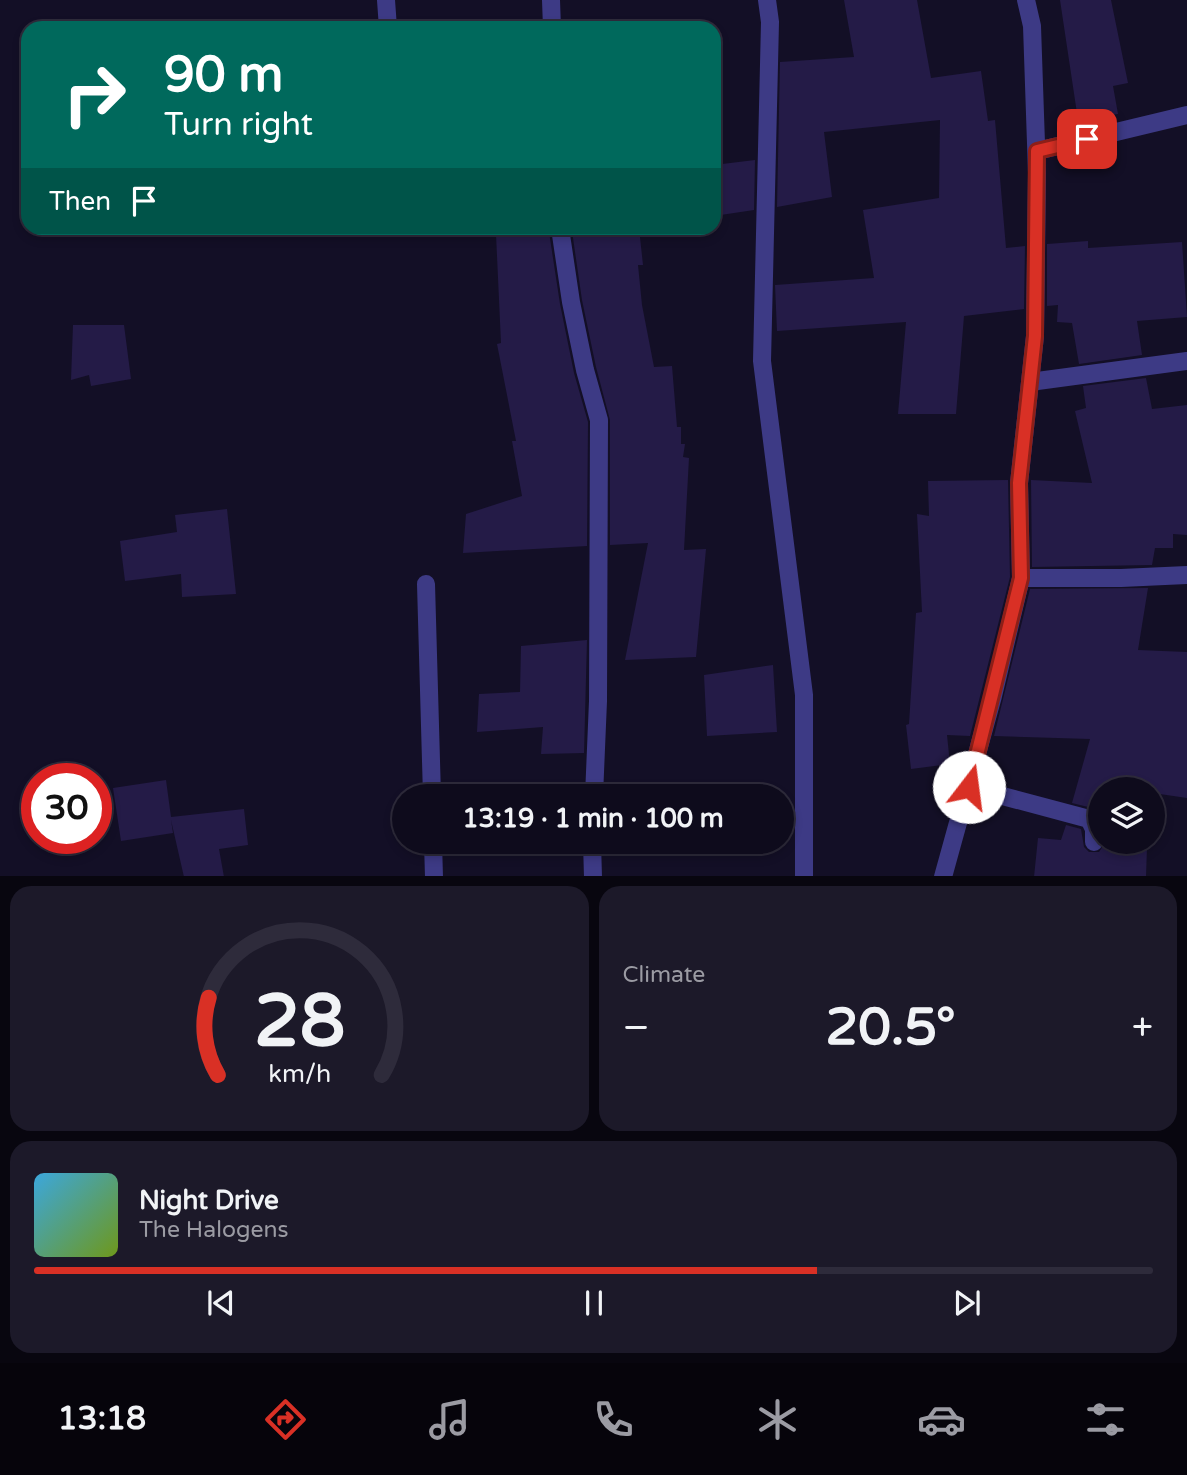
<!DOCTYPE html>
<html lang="en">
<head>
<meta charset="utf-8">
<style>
	:root { --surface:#0e0b1c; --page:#1c1929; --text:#f1f3f6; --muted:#9b9ba3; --line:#2e2b3b; --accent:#d93025 }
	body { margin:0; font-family:"Varela Round",sans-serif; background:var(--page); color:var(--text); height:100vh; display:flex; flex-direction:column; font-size:26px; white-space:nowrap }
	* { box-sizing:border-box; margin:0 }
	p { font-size:23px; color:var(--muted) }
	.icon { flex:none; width:38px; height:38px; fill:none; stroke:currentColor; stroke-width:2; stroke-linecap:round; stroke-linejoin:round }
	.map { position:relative; height:876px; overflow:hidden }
	.panel { display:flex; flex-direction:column; gap:10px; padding:10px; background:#08060f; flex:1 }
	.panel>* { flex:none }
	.top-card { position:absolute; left:21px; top:21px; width:700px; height:214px; border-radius:21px; box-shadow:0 4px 10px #0003,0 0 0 2px var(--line); background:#00695c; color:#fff; overflow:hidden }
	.fabs { position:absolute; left:1088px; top:777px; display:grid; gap:14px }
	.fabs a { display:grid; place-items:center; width:77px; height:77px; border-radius:50%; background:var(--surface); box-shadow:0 4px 10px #0003,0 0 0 2px var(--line); font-size:35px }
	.speed { position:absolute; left:21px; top:763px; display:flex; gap:14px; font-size:35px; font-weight:700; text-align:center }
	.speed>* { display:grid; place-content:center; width:91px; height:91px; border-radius:50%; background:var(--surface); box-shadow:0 4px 10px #0003,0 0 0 2px var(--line); line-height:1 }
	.speed .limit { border:10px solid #d22; background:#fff; color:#111 }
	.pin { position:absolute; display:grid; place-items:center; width:60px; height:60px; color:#fff; margin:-30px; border-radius:14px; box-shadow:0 4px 10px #0006 }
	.me { position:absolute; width:77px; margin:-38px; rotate:15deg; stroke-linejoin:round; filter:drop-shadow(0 0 5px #0008) }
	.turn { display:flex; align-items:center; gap:24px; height:147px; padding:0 28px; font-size:32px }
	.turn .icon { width:91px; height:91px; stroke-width:2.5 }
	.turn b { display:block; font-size:49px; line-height:60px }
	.then { display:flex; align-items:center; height:66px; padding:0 28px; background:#0003; gap:14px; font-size:26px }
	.big { font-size:52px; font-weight:700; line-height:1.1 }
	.panel .tile { flex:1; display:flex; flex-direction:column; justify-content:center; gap:10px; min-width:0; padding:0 24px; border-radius:21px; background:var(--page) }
	.panel .dial { align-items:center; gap:0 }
	.dial svg { height:182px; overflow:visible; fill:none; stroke:var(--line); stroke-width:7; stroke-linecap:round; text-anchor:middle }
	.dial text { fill:var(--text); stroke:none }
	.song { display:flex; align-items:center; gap:21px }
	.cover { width:84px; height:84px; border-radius:10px; background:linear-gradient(135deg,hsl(200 70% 55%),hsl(80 70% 35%)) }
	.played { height:7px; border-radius:4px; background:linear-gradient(90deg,var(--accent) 70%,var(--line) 70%) }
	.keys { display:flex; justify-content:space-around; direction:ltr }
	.heat { display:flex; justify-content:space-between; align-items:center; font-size:38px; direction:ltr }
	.panel .tiles { flex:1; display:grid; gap:10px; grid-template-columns:1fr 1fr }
	.tile:last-child { grid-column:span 2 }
	.trip { position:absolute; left:392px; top:784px; width:402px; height:70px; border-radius:35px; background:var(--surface); box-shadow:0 4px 10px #0003,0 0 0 2px var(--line); font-weight:700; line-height:70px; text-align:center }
	.tab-bar { display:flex; height:112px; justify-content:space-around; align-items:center; background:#06040b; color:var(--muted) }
	.tab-bar .icon { width:49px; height:49px }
	.tab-bar .current { color:var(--accent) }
	.tab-bar b { font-size:32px; color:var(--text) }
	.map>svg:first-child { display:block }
	.building { fill:#241b47 }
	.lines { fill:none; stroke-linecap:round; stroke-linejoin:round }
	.street { stroke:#3d3a85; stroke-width:18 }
	.route-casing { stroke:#8d1f18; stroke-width:18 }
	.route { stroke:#d93025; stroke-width:12 }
</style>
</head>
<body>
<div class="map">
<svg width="1187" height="877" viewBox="0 0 1187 877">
	<rect width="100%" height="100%" fill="#130f26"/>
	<path class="building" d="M844,0h73l14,78 50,-7 7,50 7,-1 11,128 19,-2 -1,63 -60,7 -8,98h-58l8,-92 -129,9 -2,-46 99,-7 -11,-68 76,-12 1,-78 -116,12 8,65 -55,10 3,-145 74,-5z
		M1060,0h51l17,83 -15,3 5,28 -40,6z
		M755,160l-1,50 -40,6v-51z
		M590,228h49l4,37h-5l4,40 12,62 18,-1 5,61h4v17h4l-2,13 6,1 -5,92 22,-1 -10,108 -71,3 23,-117 -38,2v-125l-14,-53 -14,-67 -10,-69 18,-1z
		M549,232l11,72 14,69 14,49 -1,124 -124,7 3,-39 56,-18 -10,-55h4l-19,-97 4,-1 -5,-109z
		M1088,241v7l94,-6 5,75 -50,4 5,34 -63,9 -7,-41 -15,-1 1,-17 -11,1v-62z
		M73,325h51l7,54 -40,7 -2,-11 -18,5z
		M1146,378l6,31 35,-4v130l-14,-1v14h-18l-3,17 -120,2 -1,-87 61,3 -17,-72 11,-3 -3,-22z
		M1008,480l2,97 -40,159 -23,-1 3,29 -39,5 -5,-44 3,-1 7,-111 6,-1 -5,-98 12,2 -1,-35z
		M227,509l9,85 -54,3 -1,-23 -56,7 -5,-40 57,-9 -2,-17z
		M1148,588l-10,62 49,2v146l-34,-5v-4h-20l-31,-5 -1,33 -9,-9 -20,-5 18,-64 -96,-3 36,-147z
		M587,640l-3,113 -43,1 2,-27 -66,5 2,-38 41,-2 1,-46z
		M773,665l4,67 -70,4 -3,-61z
		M166,780l5,37 73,-8 4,36 -29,4 5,28h-40l-13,-57 2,13 -52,8 -8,-53z
		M1066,825l15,4 3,18 5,5h10l6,-9 42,4 -1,30h-112l4,-39 23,2z"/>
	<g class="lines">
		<path class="street" d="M386,0l2,28
			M551,0l1,28
			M767,0l3,22 -8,339 42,334v182
			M1037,151l150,-36
			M560,228l11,74 14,68 14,50 -1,281 -4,95
			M1030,382l157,-21
			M1021,578h100l66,-3
			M426,584l6,212
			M969,787l120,32 5,10v13
			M433,842l1,35
			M592,842l1,35
			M943,877l50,-181 28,-118 -2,-95 16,-147 2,-163 -5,-147 -6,-26"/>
	</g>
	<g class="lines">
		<defs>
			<path id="route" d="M969,787l52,-209 -2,-95 16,-147 2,-185 50,-12"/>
		</defs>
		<use href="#route" class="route-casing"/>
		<use href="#route" class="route"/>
	</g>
</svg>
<div class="fabs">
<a><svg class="icon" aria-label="layers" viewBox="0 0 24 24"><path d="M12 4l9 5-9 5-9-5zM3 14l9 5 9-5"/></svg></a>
</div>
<div class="speed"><div class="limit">30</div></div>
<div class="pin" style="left:1087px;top:139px;background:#d93025"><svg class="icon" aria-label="arrive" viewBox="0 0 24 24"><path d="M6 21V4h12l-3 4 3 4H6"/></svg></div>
<svg class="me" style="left:969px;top:787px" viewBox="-20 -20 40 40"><circle r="19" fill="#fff"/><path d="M0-13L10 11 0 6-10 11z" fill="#d93025"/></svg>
<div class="trip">13:19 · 1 min · 100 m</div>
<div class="top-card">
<div class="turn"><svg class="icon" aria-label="right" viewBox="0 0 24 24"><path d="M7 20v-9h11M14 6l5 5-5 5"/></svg><div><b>90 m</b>Turn right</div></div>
<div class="then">Then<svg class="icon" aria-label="arrive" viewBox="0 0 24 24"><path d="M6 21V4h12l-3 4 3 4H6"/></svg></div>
</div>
</div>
<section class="panel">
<div class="tiles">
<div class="tile dial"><svg viewBox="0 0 100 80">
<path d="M14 69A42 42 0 1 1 86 69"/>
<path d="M14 69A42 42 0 0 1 10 35" stroke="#d93025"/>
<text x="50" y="56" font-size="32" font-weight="700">28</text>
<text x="50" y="72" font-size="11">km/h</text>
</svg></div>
<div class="tile"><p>Climate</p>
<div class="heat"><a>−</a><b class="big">20.5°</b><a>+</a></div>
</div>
<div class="tile">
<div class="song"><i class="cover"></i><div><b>Night Drive</b><p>The Halogens</p></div></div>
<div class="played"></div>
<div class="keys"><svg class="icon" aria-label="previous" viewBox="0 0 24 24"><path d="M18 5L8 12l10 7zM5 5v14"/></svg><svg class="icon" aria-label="pause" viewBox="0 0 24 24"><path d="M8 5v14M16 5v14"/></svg><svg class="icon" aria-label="next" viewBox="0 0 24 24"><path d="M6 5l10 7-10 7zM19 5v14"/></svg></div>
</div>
</div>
</section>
<nav class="tab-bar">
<b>13:18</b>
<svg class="icon current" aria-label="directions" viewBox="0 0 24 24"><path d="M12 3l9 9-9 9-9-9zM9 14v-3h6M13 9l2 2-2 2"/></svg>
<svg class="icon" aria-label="music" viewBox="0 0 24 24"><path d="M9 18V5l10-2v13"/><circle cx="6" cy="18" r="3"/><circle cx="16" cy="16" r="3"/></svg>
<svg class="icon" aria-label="phone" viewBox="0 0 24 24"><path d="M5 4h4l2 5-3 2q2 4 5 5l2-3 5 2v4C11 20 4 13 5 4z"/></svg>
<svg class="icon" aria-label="climate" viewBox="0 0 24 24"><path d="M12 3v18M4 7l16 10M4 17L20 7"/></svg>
<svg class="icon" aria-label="car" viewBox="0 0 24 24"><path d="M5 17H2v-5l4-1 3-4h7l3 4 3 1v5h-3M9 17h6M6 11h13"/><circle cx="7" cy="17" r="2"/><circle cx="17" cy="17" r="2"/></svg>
<svg class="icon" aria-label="filters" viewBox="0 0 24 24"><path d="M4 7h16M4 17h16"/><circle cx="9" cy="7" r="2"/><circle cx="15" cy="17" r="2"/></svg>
</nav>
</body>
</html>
